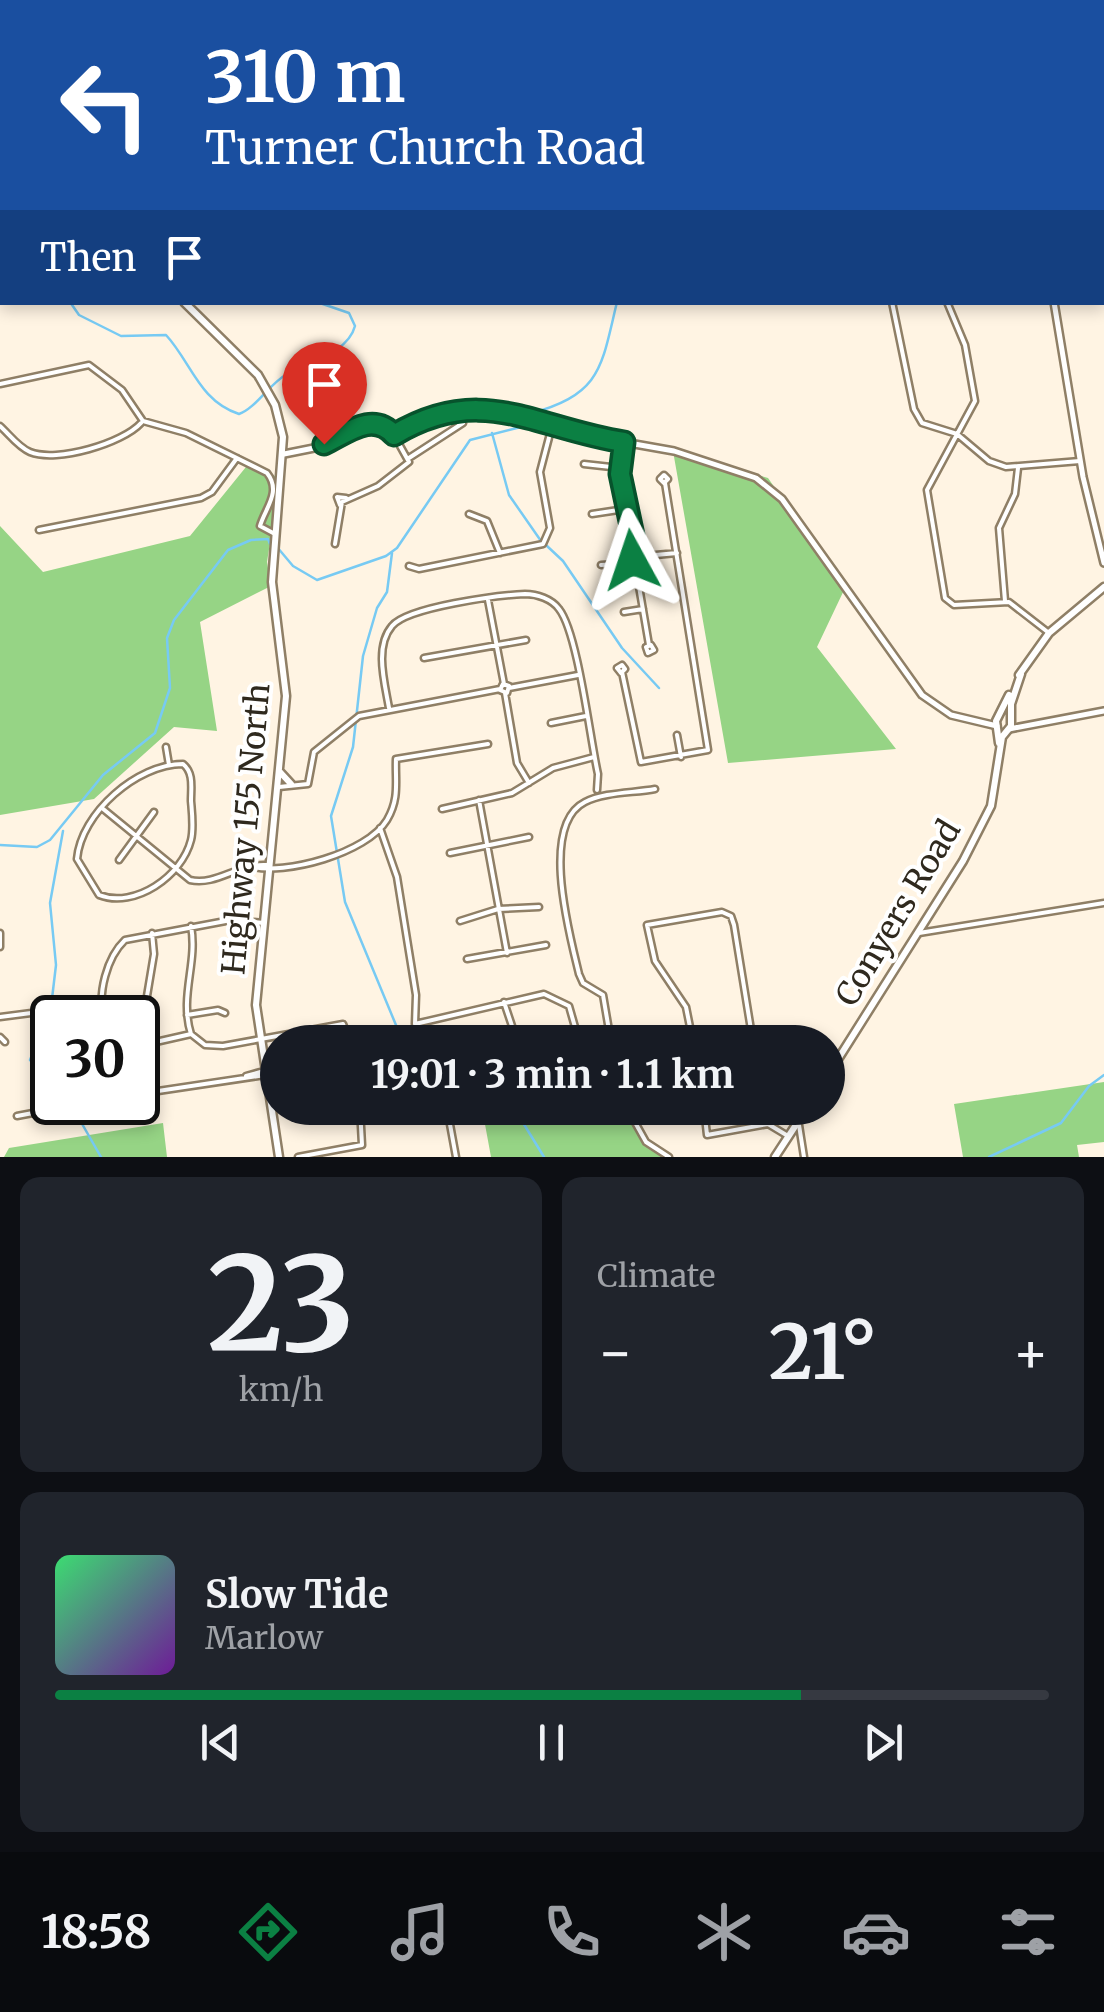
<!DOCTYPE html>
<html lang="en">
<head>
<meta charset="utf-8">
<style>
	:root { --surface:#171b24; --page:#20242c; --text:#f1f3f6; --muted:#9ea1a6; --line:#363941; --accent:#0b8043 }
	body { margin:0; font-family:Merriweather,serif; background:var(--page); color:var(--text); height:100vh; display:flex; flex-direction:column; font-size:38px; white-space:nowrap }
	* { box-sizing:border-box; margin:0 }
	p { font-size:32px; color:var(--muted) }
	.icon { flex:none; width:55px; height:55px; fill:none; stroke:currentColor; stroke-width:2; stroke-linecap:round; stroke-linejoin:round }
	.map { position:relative; height:1157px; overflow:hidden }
	.drawer { display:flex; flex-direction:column; gap:20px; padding:20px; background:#0d0f14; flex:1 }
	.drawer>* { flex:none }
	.hud { position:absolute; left:0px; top:0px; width:1105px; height:305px; box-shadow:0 5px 15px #0003; background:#1a4fa0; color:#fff; overflow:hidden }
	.speed { position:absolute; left:30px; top:995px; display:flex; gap:20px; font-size:50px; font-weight:700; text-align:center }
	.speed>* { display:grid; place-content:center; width:130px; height:130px; border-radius:50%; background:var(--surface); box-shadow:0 5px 15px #0003; line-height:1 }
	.speed .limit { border:5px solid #111; border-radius:15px; background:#fff; color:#111 }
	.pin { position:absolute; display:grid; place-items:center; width:85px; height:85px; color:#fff; margin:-102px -42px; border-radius:50% 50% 50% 0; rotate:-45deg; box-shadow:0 0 10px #0007 }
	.pin .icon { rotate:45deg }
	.me { position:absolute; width:110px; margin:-55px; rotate:355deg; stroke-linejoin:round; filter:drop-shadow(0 0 8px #0008) }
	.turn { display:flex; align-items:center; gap:35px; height:210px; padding:0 40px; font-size:45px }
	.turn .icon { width:130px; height:130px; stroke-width:2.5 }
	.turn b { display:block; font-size:70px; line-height:85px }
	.then { display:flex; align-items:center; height:95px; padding:0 40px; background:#0003; gap:20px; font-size:38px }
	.big { font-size:75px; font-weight:700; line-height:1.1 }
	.drawer .card { flex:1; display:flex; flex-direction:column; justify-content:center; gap:15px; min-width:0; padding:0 35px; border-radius:20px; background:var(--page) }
	.drawer .dial { align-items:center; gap:0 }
	.dial b { font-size:130px; line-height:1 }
	.song { display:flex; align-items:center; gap:30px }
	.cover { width:120px; height:120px; border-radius:15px; background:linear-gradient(135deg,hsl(140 70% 55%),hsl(280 70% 35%)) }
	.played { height:10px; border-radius:5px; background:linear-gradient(90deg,var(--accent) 75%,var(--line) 75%) }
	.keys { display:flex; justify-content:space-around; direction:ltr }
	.heat { display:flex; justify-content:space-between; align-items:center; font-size:55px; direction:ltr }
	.drawer .tiles { flex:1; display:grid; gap:20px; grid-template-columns:1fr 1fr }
	.card:last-child { grid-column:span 2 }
	.trip { position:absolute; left:260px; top:1025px; width:585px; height:100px; border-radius:50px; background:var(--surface); box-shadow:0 5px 15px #0003; font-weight:700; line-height:100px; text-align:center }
	.tab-bar { display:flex; height:160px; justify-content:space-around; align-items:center; background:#090b0e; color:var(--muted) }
	.tab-bar .icon { width:70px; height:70px }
	.tab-bar .current { color:var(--accent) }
	.tab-bar b { font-size:45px; color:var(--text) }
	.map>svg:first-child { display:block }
	.forest { fill:#96d485 }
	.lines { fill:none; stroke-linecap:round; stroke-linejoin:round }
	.stream { stroke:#77caf3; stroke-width:2.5 }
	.minor-casing { stroke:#8f7f66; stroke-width:9 }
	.tertiary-casing { stroke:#8f7f66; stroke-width:10 }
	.secondary-casing { stroke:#8f7f66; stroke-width:11 }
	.minor { stroke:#fff; stroke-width:4 }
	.tertiary { stroke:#fff; stroke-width:5 }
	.secondary { stroke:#fff; stroke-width:6 }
	.route-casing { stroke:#07532c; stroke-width:25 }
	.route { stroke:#0b8043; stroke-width:18 }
	.labels { text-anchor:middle; stroke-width:8; stroke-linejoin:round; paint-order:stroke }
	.street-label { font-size:32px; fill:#2f291e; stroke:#fff }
</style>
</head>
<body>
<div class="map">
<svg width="1104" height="1157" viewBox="0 0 1104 1157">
	<rect width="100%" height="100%" fill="#fff4e3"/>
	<path class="forest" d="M673,451l95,27 77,110 -28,59 79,102 -168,14z
		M250,462l30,17 -13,83 4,24 -71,36 17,109 -43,-4 -80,72 -94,16v-289l43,46 147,-36z
		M1104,1082v60l-27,3 2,12h-116l-9,-53z
		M482,1108h146l13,28 31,21h-181z
		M163,1123l4,34h-163l5,-9z"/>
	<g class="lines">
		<path class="stream" d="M13,0l2,2
			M813,0l4,2
			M717,2l1,-2
			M895,2l2,-2
			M907,2v-2
			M70,302l9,13 42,21 45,-1c25,27 33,66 73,79 17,-6 30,-30 48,-40 22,-12 61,-21 68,-48l-6,-13 -32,-11
			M492,433l17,62 32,46
			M547,546l16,15 59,87 37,40
			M277,547l16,19 24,14 69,-24 11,-8 73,-108 51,-13 8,-13c73,-20 72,-46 88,-112
			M392,553l-5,39 -10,16 -14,48 -10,91 -22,69 14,86 58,140
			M0,845l37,2 13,-7 53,-65 52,-42 15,-45 -3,-50 7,-18 54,-70 23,-10 17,-1 2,5
			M51,1007l5,-42 -6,-62 13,-72
			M50,1011l-20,49 22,20
			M70,1102l1,2
			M73,1108l28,49
			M514,1108l30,49
			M989,1157l72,-34 28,-37 15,-11"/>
		<defs>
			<path id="minor" d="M1093,0l1,2
				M1102,5l2,-1
				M1102,55v1
				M1102,92l2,1
				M0,144l2,-1
				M892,302l22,107 8,14 35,11 32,27 17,6 74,-6
				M947,302l18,43 10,56 -48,89 18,108 9,7 55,-3 40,31
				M0,384l89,-19 33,25 21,31 43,12 81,40c15,19 -2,35 -7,53l15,8
				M0,426c9,8 18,21 30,26 27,11 93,-9 111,-29
				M620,443v32l14,82
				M409,458l54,-35
				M584,464l36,4
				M664,475l4,4 -4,4 -4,-4z
				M340,505l-3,-8 9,1
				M469,514l18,7 13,32
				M592,514l33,-5
				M39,530l162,-32 11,-6 25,-34
				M335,544l7,-42 36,-16 31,-24 -15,-27
				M634,557l43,-4
				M635,563l14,82
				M601,565l34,-2
				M409,566l10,3 124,-25 7,-16 -10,-56 12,-46
				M488,600l16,84
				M1005,601l-6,-73 16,-34 3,-26
				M624,612l19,-3
				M651,645l3,5 -6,3 -2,-6z
				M424,658l102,-18
				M622,665l3,4 -4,4 -4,-5z
				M622,672l19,90 67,-12 -43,-267
				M503,684l6,2 -2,7 -7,-3z
				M509,688l69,-13
				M505,693l12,70 12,20
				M389,708c-4,-24 -15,-61 3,-82 15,-19 107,-31 133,-32 12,0 27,5 34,15 19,24 31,130 39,165l-1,16
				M551,723l35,-7
				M677,735l4,22
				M166,747l3,18
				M183,764c11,9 8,23 8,37 1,12 3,27 0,39 -9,36 -56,69 -92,55l-22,-36c4,-46 60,-95 106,-95z
				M279,787l29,-3 6,-32 45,-36 141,-27
				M479,800l28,153
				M102,808l88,72c27,6 48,-17 77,-15
				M442,809l70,-16 41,-25 41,-11
				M380,828l17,49 19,118 -1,29 129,-30 25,12 8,28
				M450,853l79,-16
				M119,860l35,-48
				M249,866c36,10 118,-13 138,-46 13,-22 8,-39 9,-61l92,-15
				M460,921l38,-12 41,-2
				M0,933v14
				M919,933l185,-30
				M467,959l79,-14
				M504,1002l12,36
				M187,1015l31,-5 7,3
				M0,1017l101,-13
				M104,1018c-7,-24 3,-61 21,-78l106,-20 33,3
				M191,1034c-12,-38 7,-71 0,-108
				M0,1037l5,5
				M149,1042l-4,-34 9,-54 -2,-21
				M611,1042l-8,-47 -20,-12 -4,-9c-9,-38 -40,-149 6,-172 19,-10 49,-9 70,-13
				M693,1042l-7,-35 -31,-46 -8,-36 75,-13 9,4 3,9 19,117
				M138,1046l53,-12 14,11 18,1 120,-22 7,18
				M246,1076l18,-5
				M138,1094l127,-19
				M447,1108l9,49
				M627,1108l19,34 23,15
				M704,1108l3,27 61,-11
				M765,1108l3,16
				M17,1116l74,-14
				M768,1124l20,12
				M799,1125l5,32
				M298,1157l64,-12 -2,-37"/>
			<path id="tertiary" d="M1004,0l1,2
				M1054,302l29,175 21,86
				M284,454l30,-6 58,-25 9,1 13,11 43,-22 47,-6 94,27 96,17 82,27 26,21 140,196 29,20 46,11
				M1009,729l95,-18"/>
			<path id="secondary" d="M0,32l2,5
				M184,302l74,73 17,30 8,32 -11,145 14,114 -30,309 23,152
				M1019,675l30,-42 55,-46
				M999,743l-3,-22 13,-26
				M279,771l12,13
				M828,1075l135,-214 28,-55 11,-69 9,-11v-22l10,-30
				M775,1157l32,-49"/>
		</defs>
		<use href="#minor" class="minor-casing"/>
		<use href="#tertiary" class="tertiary-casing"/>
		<use href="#secondary" class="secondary-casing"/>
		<use href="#minor" class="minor"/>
		<use href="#tertiary" class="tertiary"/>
		<use href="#secondary" class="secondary"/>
	</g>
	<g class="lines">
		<defs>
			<path id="route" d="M324,444c23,-11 49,-33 70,-9 89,-53 139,-7 230,7l-4,32 18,85 -6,1"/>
		</defs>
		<use href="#route" class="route-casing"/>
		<use href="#route" class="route"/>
	</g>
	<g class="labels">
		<g class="street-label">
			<text transform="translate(246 829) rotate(-85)" y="11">Highway 155 North</text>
			<text transform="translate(898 913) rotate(-59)" y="11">Conyers Road</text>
		</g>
	</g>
</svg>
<div class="speed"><div class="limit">30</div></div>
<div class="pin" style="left:324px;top:444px;background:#d93025"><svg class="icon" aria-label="arrive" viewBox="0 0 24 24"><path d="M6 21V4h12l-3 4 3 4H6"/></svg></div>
<svg class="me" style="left:632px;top:560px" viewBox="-20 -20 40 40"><path d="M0-17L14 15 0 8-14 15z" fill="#0b8043" stroke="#fff" stroke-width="4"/></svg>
<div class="trip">19:01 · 3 min · 1.1 km</div>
<div class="hud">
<div class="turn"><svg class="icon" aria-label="left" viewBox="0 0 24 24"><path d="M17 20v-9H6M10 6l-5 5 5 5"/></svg><div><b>310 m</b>Turner Church Road</div></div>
<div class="then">Then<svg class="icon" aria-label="arrive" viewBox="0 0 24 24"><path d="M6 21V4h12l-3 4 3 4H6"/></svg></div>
</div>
</div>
<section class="drawer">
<div class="tiles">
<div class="card dial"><b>23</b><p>km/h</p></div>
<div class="card"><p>Climate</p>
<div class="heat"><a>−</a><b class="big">21°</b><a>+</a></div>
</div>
<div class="card">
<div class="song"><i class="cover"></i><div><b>Slow Tide</b><p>Marlow</p></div></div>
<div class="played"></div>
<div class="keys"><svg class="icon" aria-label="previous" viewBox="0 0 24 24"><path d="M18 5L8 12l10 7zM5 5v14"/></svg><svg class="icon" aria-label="pause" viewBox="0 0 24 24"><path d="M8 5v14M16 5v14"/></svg><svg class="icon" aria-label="next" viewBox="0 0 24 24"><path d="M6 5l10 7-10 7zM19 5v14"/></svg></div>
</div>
</div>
</section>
<nav class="tab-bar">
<b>18:58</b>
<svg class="icon current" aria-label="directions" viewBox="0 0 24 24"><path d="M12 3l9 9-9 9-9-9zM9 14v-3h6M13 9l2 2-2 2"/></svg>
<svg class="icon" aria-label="music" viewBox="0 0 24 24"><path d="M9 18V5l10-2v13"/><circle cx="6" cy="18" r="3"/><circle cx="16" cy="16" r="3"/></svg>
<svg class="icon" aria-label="phone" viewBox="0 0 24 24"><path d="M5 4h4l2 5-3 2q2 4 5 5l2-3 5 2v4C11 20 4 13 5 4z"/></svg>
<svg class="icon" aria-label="climate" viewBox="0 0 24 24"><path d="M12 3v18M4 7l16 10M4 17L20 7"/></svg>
<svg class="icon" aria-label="car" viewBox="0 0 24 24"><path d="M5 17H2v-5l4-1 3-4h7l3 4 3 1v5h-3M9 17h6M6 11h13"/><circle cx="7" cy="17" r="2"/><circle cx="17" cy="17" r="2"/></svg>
<svg class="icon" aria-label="filters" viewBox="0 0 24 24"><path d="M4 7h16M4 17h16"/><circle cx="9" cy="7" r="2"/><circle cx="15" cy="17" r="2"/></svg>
</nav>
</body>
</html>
